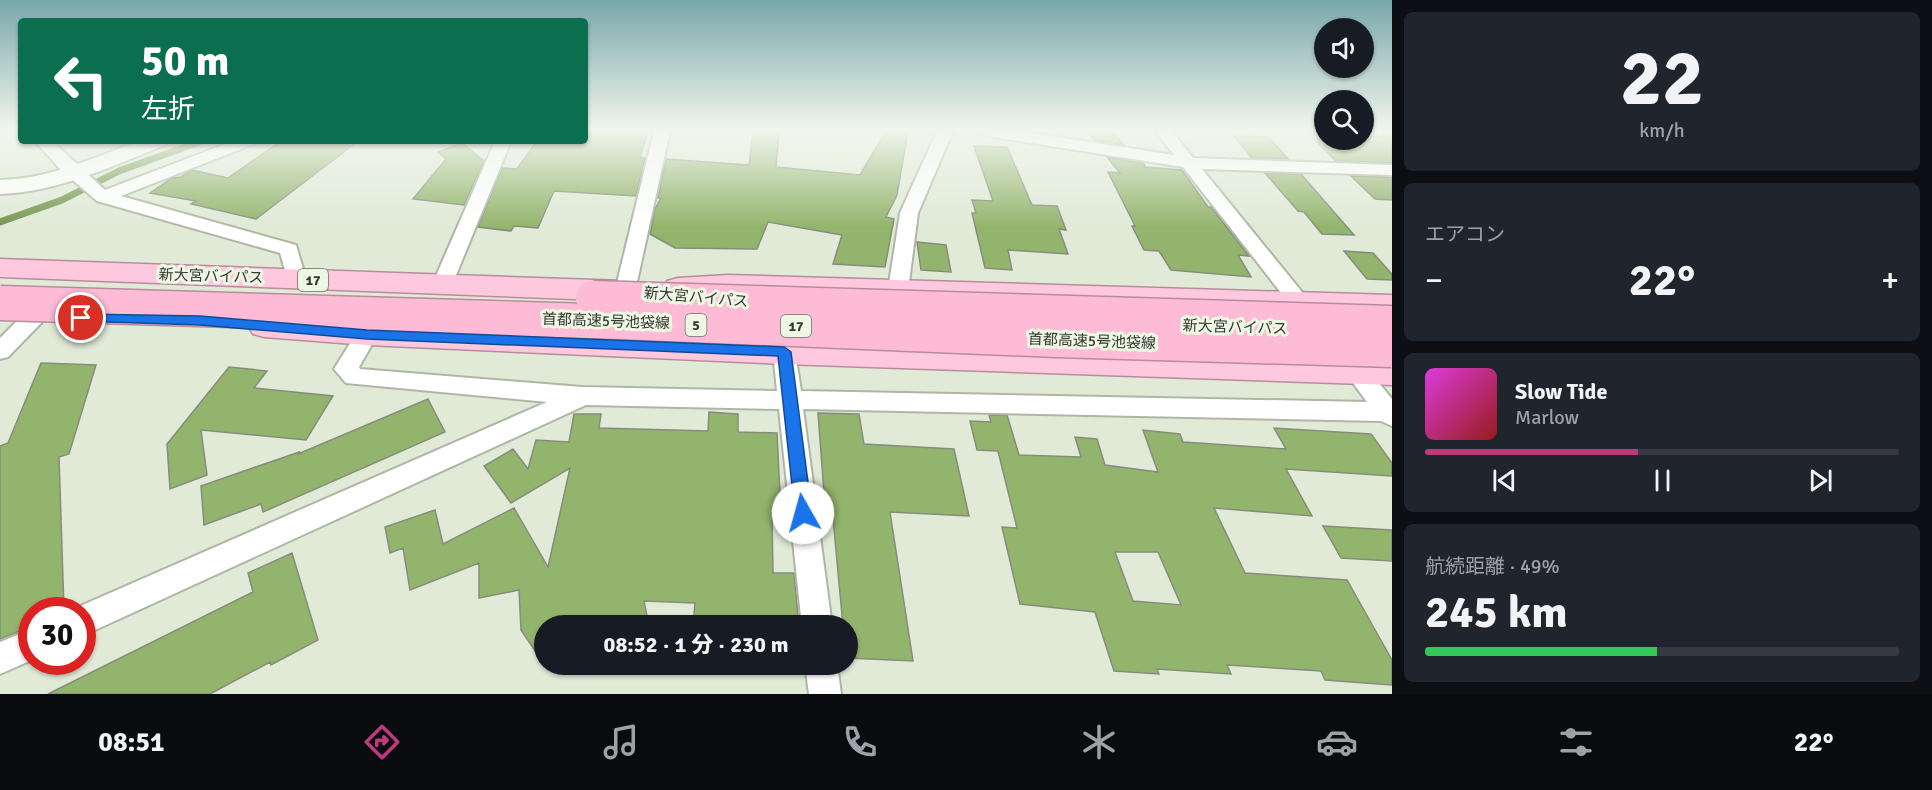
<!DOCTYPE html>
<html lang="ja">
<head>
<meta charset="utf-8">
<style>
	:root { --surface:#171b24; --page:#20242c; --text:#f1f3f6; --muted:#9ea1a6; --line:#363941; --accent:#be3a7f }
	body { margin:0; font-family:Signika,"Noto Sans JP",sans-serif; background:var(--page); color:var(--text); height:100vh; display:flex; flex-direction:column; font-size:22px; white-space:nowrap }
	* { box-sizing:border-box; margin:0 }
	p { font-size:20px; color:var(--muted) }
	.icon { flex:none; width:33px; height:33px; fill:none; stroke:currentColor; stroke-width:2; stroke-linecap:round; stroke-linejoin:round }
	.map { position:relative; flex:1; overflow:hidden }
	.sheet { display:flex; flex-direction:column; gap:12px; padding:12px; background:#0d0f14; width:540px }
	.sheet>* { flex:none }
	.top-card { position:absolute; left:18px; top:18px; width:570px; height:126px; border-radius:6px; box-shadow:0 2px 4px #0004; background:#0b6e4f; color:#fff; overflow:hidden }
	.fabs { position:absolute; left:1314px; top:18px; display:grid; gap:12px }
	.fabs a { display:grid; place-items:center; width:60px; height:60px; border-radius:50%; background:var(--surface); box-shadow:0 2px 4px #0004; font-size:30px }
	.speed { position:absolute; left:18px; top:597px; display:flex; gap:12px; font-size:30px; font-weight:700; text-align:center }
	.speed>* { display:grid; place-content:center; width:78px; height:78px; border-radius:50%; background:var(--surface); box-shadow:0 2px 4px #0004; line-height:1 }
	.speed .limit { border:9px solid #d22; background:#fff; color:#111 }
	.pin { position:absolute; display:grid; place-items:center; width:51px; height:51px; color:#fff; margin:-26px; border:3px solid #fff; border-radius:50%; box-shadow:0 2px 6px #0007 }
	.me { position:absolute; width:66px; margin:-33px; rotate:353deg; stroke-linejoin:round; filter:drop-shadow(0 0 4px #0008) }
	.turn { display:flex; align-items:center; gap:21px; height:126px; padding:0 24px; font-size:27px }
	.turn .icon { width:78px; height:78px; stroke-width:2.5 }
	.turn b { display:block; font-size:42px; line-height:51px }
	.big { font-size:45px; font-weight:800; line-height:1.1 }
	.sheet .widget { flex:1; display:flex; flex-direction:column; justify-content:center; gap:9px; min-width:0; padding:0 21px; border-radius:9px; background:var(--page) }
	.sheet .dial { align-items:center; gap:0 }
	.dial b { font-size:78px; line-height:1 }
	.song { display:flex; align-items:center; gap:18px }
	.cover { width:72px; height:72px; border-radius:9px; background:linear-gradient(135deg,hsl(300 70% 55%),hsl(0 70% 35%)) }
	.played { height:6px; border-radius:3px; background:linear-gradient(90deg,var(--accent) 45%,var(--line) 45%) }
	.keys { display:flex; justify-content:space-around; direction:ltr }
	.heat { display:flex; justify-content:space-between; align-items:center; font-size:33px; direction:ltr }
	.charge { height:9px; border-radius:4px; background:linear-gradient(90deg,#34c759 49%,var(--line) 0) }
	.trip { position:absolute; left:534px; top:615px; width:324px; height:60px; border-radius:30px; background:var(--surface); box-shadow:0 2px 4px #0004; font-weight:800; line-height:60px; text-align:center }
	.menu { display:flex; height:96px; justify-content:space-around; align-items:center; background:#090b0e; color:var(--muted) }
	.menu .icon { width:42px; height:42px }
	.menu .active { color:var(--accent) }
	.menu b { font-size:27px; color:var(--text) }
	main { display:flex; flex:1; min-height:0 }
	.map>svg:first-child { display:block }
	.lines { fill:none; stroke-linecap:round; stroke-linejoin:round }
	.stream { stroke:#74944e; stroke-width:7 }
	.building { fill:#93b46c; stroke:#858d7c; stroke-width:1.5; fill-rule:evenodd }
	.minor-casing { stroke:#aeb7a5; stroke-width:4 }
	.tertiary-casing { stroke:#aeb7a5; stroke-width:4 }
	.trunk-casing { stroke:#b78d9c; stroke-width:3 }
	.minor { fill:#fff; fill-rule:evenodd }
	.tertiary { fill:#fff; fill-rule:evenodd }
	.trunk { fill:#fec8de; fill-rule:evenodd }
	.motorway-bridge-casing { stroke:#b78d9c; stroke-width:37; stroke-linecap:butt }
	.motorway-bridge { stroke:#fdbbd6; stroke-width:34 }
	.route { fill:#1a73e8; stroke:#114b97; stroke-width:1.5 }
	.labels { text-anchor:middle; stroke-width:6; stroke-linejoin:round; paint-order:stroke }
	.shield { fill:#edf7e4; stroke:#6c7166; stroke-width:1.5 }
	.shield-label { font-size:14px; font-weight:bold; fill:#343730 }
	.street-label { font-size:15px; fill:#343730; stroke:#edf7e4 }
</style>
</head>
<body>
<main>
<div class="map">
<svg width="1392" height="694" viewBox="0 0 1392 694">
	<rect width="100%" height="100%" fill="#e0ead7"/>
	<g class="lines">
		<path class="stream" d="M0,222l62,-22 57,-29 83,-30"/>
	</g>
	<path class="building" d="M603,131h45l-8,26 5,1 -9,38 -82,-5 -16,37 -24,-2 -3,5 -33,-4 24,-59 15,1 20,-28h49l4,-8h12z
		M753,131h26l-3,36 84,8 26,-44h22l-11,64 -11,22 8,2 -9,48 -52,-3 9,-29 -74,-13 -11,27 -82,-1 -25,-14 5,-25 6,-11h-3l8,-39 83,6z
		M1087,131h25l12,14 -30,-5z
		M1234,136l35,1 19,22 -36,-1z
		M1392,136v27l-56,-2 -22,-22 50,1v-3z
		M281,141h77l-102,78 -65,-15 5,-3 -46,-8 22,-15 9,-1 11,-7 36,8z
		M462,143l22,18 -20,44 -51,-6 33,-40 -8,-7z
		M974,146l33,1 25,58 25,1 9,24 -7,-1 9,25 -60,-4 4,20 -27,-2 -13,-55h4l-4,-13 21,1z
		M1107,157l32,5 5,2 1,3 37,3 26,37h3l38,49 -11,-1 13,22 -80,-7 -12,-19 -15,-1 -12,-24h3l-27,-54 12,1z
		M1265,173l36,1 53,61 -32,-1 -18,-22 -6,-1z
		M1351,176l41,1v23l-17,-1z
		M917,242l29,3 5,27 -30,-2z
		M1344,251l29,2 19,21v6l-25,-1z
		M41,363l55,2 -27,89 -10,3 5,153h-32v16l-32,13v-193l8,-3z
		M229,367l38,4 -13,17 79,8 -27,44 -105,-10 6,45 -37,14 -3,-45z
		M428,399l17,33 -182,80 -2,-8 -57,21 -3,-39 98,-34 -1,2z
		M709,412l29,2v18l39,1 4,81h-9l1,59h21l5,53h-106l2,-23 -51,-2 4,20 -23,5h-81v38l-23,-34 -2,-40 -40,8v-35l-69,27 -7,-42 -13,5 -5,-26 50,-17 8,34 71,-36 34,59 22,-99 -59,35 -27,-37 29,-17 15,20 8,-29 33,2 5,-28h27l-2,14 109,3z
		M818,413l41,1 5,30 90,5 15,67 -79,-4 23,149 -65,-3v-32h-5l-11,-119 -7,-1z
		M989,415h18l12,40 62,2 -6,-20 22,2 8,26 53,7 -15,-42 37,4 3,8 103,7 -12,-21 97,6 21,29v13l-106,-7 26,47 -98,-8 31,65 102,7 45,80v25l-67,-5 -4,-9 -94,-6 4,9 -74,-5 2,5 -45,-3 -19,-59 -75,-8 -18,-77 15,1 -19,-77 -21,-1 -7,-29 21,1zM1115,552h43l23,53 -48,-4z
		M1323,526l69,4v31l-51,-3z
		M292,553l26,87 -47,25 -1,-3 -60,32h-162l205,-102 -5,-19z"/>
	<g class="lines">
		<defs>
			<path id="minor" d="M654,131h16l-35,160 -3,5 -7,2 -7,-2 -3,-5z
				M937,131h16l-35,82 -10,77 -3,5 -7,2 -7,-2 -3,-5 12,-77z
				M979,131h40l155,24 -19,-24h17l21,27 199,7v10l-190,-6 104,128 4,5 -4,5 -7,2 -7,-2 -109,-140 -196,-31z
				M35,141h17l53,49 128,-49h23l-2,3 -133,52 175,49 10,34 -3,5 -7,2 -7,-2 -9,-31 -183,-52 -37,-32z
				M495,141h16l-59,144 -3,5 -7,2 -7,-2 -3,-5z
				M34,310l8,2 3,5 -3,5 -34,35 -8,2v-21l26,-26z
				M367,326l8,3 3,5 -19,33 1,2 222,18 195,4 -4,-39 3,-6 8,-2 8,2 3,6 6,39 566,11 -22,-30 4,-6 8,-2 8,2 27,33v27l-11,-5 -578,-12 29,217h-30l-23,-217 -193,-4 -504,231v-26h-11l476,-208 -201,-19 -12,-14 25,-40z
				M32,629v31l-32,14v-32z
				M805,664h32l4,30h-32z"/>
			<path id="tertiary" d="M139,141h29l-3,4c-53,21 -107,47 -165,49v-14c49,-1 93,-22 139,-39z"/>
			<path id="trunk" d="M0,259l624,22 11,3 4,7 -4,7 -11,3 -624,-24z
				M728,275l664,20v20l-664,-20 -50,3 -11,-3 -4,-7 4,-7 11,-3z
				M264,315l103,8 417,17 608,21v24l-608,-21 -417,-19 -103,-8 -11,-3 -5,-8 5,-8z"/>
		</defs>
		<use href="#minor" class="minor-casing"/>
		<use href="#tertiary" class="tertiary-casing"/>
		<use href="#trunk" class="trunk-casing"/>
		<use href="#minor" class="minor"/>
		<use href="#tertiary" class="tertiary"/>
		<use href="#trunk" class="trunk"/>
		<defs>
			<path id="motorway-bridge" d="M593,298l799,25
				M0,303l621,19 436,18 335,10"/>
		</defs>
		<use href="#motorway-bridge" class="motorway-bridge-casing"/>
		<use href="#motorway-bridge" class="motorway-bridge"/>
	</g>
	<linearGradient id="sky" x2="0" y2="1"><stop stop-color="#79a7aa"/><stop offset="0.57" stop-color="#f1f6ed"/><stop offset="1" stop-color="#f1f6ed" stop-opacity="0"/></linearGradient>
	<rect width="1392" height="228" fill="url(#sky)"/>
	<path class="route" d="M81,314l119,2 167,14 417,17 7,5 21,161 -3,5 -6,2 -5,-2 -3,-5 -17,-157 -411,-17 -167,-14 -123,-4 -2,-3z"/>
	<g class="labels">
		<g class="shield">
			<rect x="298" y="269" width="30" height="22" rx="4.5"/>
			<rect x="685.5" y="314" width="21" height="22" rx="4.5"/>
			<rect x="781" y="315" width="30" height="22" rx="4.5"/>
		</g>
		<g class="shield-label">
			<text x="313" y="285">17</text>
			<text x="696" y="330">5</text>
			<text x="796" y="331">17</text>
		</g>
		<g class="street-label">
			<text transform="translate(211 276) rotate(2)" y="5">新大宮バイパス</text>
			<text transform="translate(696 297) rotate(5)" y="5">新大宮バイパス</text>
			<text transform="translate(606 321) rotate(2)" y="5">首都高速5号池袋線</text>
			<text transform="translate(1235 327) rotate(2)" y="5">新大宮バイパス</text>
			<text transform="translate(1092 341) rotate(2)" y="5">首都高速5号池袋線</text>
		</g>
	</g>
</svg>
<div class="fabs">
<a><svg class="icon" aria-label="sound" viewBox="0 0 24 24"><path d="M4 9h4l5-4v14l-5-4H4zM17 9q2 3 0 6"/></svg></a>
<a><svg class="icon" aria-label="search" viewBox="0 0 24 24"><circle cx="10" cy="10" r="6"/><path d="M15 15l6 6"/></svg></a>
</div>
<div class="speed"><div class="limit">30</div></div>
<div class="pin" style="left:81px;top:318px;background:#d93025"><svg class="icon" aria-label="arrive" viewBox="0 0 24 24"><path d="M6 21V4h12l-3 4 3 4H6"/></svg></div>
<svg class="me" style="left:803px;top:513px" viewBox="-20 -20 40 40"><circle r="19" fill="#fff"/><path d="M0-13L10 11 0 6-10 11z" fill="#1a73e8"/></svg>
<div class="trip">08:52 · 1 分 · 230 m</div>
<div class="top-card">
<div class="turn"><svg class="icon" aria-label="left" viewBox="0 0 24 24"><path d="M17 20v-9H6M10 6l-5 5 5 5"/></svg><div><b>50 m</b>左折</div></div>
</div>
</div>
<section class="sheet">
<div class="widget dial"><b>22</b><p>km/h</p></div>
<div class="widget"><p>エアコン</p>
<div class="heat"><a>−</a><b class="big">22°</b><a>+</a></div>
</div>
<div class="widget">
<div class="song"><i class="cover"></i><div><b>Slow Tide</b><p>Marlow</p></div></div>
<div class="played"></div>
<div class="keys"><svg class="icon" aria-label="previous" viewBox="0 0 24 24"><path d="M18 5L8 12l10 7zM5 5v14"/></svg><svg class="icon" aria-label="pause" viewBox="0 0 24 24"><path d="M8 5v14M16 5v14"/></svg><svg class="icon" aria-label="next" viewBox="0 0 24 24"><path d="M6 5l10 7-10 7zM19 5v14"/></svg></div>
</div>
<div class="widget"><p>航続距離 · 49%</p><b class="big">245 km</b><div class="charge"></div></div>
</section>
</main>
<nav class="menu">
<b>08:51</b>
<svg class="icon active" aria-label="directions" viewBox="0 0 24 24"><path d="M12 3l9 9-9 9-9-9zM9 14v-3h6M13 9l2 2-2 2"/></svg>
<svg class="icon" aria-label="music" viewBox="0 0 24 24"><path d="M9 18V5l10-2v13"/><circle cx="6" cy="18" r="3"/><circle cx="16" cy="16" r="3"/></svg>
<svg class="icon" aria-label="phone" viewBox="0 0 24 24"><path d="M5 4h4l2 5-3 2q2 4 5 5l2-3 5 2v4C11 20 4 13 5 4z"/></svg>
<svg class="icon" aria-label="climate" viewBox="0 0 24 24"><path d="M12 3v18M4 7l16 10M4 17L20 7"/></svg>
<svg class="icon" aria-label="car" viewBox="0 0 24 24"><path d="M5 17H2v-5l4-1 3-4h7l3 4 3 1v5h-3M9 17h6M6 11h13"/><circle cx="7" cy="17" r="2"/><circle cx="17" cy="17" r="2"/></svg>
<svg class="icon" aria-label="filters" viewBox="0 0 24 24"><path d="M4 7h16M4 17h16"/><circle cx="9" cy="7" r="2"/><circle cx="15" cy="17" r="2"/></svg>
<b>22°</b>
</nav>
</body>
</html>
